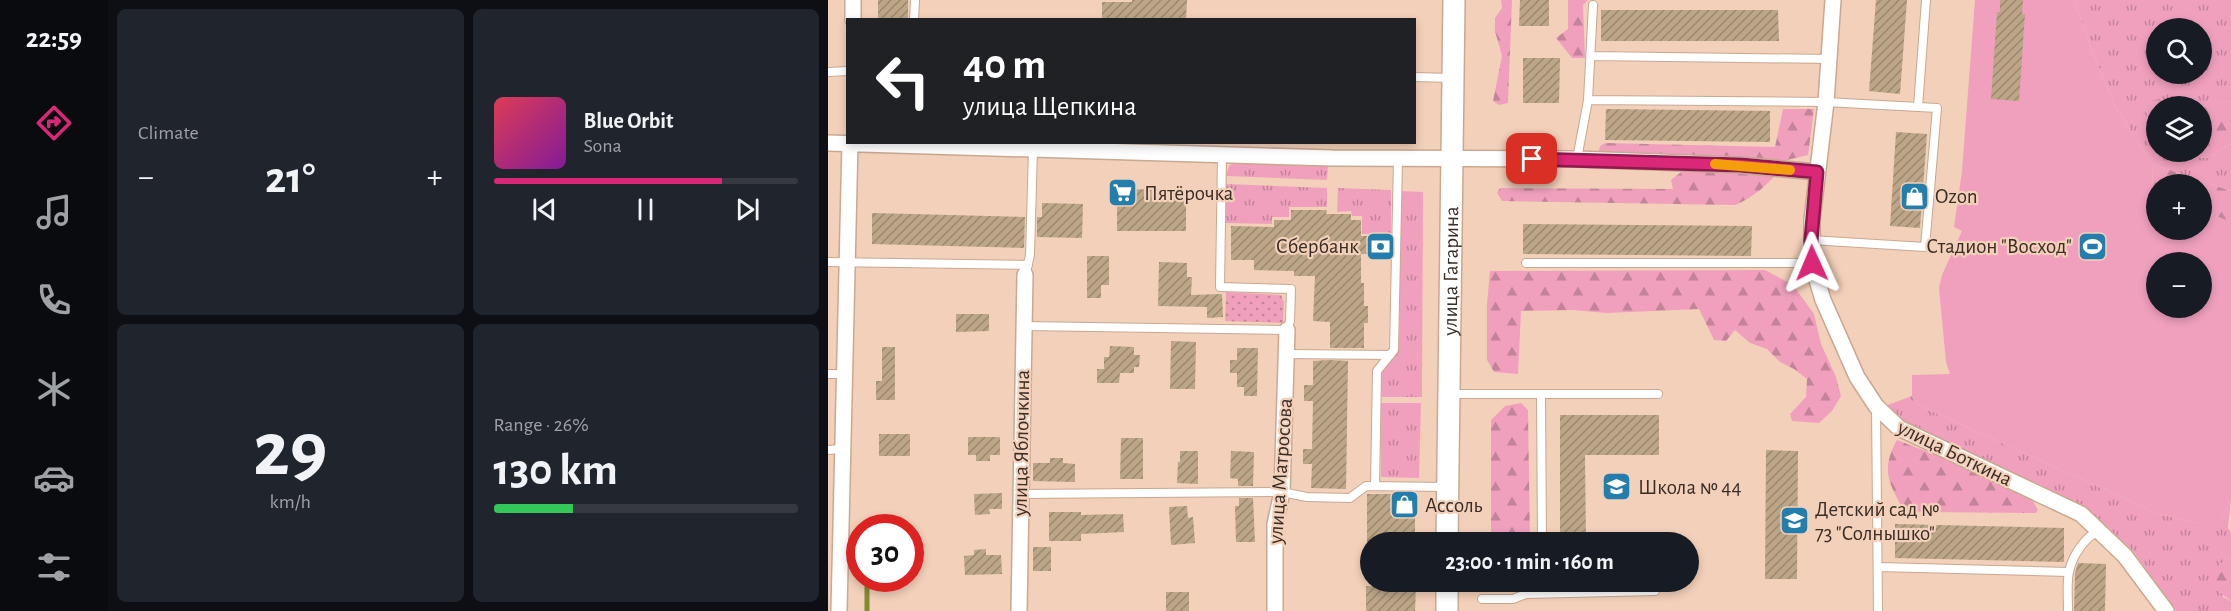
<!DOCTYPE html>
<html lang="en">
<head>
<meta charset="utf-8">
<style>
	:root { --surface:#171b24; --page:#20242c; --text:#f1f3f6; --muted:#9ea1a6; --line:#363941; --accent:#db2777 }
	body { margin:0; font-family:"Alegreya Sans",sans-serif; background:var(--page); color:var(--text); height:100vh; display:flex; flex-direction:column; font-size:22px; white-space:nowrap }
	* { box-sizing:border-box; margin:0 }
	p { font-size:20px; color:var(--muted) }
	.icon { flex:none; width:33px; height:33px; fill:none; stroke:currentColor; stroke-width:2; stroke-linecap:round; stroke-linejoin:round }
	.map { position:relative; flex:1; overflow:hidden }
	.drawer { display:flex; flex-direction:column; gap:9px; padding:9px; background:#0d0f14; width:720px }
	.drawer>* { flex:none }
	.guide { position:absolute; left:18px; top:18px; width:570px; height:126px; border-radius:0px; box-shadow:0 3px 9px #0003; background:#202124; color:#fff; overflow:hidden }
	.fabs { position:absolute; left:1318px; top:18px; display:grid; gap:12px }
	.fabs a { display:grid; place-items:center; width:66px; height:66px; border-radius:50%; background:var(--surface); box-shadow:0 3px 9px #0003; font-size:30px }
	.speed { position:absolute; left:18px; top:514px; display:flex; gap:12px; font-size:30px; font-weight:700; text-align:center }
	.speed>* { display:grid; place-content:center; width:78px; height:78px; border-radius:50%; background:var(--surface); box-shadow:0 3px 9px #0003; line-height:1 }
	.speed .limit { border:9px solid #d22; background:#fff; color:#111 }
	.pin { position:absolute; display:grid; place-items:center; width:51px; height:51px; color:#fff; margin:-26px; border-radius:12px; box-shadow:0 3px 9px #0006 }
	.me { position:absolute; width:66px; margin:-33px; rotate:359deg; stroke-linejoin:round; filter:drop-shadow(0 0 4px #0008) }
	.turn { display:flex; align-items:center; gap:21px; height:126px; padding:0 18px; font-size:27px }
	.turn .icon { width:78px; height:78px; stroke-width:2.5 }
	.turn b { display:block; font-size:42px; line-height:51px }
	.big { font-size:45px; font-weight:700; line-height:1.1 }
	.drawer .tile { flex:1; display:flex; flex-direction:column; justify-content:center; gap:9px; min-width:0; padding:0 21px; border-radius:9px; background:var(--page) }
	.drawer .dial { align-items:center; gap:0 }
	.dial b { font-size:78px; line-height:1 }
	.song { display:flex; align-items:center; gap:18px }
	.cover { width:72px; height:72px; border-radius:9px; background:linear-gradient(135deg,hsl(350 70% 55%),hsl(290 70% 35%)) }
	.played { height:6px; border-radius:3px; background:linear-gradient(90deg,var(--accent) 75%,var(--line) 75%) }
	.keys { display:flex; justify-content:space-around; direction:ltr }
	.heat { display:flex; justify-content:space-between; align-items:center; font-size:33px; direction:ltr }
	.charge { height:9px; border-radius:4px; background:linear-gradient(90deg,#34c759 26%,var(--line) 0) }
	.drawer .tiles { flex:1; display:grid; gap:9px; grid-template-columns:repeat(2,1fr) }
	.trip { position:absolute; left:532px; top:532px; width:339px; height:60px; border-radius:30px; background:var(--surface); box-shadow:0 3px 9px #0003; font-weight:700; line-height:60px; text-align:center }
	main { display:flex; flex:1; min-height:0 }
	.tabs { display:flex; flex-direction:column; width:108px; justify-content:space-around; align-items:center; background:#090b0e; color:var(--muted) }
	.tabs .icon { width:42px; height:42px }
	.tabs .active { color:var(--accent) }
	.tabs b { font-size:27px; color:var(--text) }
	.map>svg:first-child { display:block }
	.grass { fill:url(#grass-tufts); fill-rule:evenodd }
	.forest { fill:url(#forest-firs) }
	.park { fill:url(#park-dots) }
	.pitch { fill:#f0a0bd; fill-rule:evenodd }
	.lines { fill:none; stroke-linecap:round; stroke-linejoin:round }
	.stream { stroke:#848b30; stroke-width:5 }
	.building { fill:url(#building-hatch) }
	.lane-casing { stroke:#c9a891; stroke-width:10 }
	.street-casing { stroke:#c9a891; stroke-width:18 }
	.secondary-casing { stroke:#c9a891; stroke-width:24 }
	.lane { stroke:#fff; stroke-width:8 }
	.street { stroke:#fff; stroke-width:15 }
	.secondary { stroke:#fff; stroke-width:21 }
	.route-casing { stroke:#8e194d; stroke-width:15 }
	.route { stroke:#db2777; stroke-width:10 }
	.slow { stroke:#f59e0b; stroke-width:10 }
	.labels { text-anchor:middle; stroke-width:4.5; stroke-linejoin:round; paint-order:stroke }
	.poi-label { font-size:21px; fill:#3a2d24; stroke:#f3d0b9; text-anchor:start }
	.street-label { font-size:21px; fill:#3a2d24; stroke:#f3d0b9 }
</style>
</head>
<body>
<main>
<nav class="tabs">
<b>22:59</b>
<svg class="icon active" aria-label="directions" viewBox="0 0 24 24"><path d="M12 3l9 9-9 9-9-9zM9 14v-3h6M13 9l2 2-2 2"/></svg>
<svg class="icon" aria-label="music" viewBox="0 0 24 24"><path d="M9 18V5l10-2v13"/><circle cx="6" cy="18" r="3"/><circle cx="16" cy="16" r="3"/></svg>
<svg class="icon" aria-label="phone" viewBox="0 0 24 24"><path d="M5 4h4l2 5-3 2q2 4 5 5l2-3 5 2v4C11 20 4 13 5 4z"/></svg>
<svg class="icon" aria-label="climate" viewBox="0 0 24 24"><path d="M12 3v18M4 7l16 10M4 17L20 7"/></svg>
<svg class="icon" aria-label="car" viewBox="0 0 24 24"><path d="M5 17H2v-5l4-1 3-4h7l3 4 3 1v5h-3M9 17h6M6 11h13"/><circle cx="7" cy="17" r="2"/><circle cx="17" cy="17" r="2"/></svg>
<svg class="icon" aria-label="filters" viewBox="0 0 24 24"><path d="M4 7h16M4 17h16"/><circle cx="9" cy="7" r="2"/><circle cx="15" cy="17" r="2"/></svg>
</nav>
<section class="drawer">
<div class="tiles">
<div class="tile"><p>Climate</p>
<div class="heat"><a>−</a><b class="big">21°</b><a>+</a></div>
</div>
<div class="tile">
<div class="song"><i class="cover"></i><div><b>Blue Orbit</b><p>Sona</p></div></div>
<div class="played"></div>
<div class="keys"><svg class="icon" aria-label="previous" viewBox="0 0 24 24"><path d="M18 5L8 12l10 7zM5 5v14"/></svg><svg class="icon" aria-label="pause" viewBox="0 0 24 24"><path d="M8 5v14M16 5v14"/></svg><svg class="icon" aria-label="next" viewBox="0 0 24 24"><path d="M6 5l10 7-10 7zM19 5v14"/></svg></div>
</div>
<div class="tile dial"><b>29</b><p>km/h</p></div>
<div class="tile"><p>Range · 26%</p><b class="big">130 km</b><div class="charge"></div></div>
</div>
</section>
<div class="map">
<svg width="1403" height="611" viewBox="0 0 1403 611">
	<defs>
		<pattern id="grass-tufts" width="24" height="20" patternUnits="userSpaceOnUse" patternTransform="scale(1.5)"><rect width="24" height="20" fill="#f0a0bd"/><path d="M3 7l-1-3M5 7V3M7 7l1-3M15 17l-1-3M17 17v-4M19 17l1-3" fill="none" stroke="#c38399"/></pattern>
		<pattern id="forest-firs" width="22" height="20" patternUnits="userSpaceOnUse" patternTransform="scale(1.5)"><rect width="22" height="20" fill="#f0a0bd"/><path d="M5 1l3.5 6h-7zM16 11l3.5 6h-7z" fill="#c38399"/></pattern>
		<pattern id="park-dots" width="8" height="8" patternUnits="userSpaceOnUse" patternTransform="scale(1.5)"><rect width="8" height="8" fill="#f0a0bd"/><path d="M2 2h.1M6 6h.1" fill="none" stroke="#c38399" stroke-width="1.8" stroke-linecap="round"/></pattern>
		<pattern id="building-hatch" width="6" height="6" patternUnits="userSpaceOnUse" patternTransform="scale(1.5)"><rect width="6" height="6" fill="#bca687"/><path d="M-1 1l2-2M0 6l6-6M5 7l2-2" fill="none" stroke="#9a886e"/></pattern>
	</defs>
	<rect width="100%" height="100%" fill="#f3d0b9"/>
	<path class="grass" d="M1246,0h157v101c-26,5 -46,11 -70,-2l-17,12 13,10v31h17l3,3 30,3 24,-14v47l-79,-27 -37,-58 -24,-58zM1329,28h45v46h-45z
		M407,162l93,4 -1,14 -101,-4 3,-10z
		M398,184l101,4v19h-38v10h-17v7l-47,-1z
		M510,188l53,2v43l-29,1v-18h-10l-1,-5 -14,1z
		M573,191l22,1 -1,205h-40l-1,-25 18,-22z
		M1084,396l8,10 239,108 37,9h24l11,-25 -3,30 3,4v25l-12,8 4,32 8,4v10h-55l-43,-60 -48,-43 -182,-85 -18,-17z
		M553,403h40l-2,75 -38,-1z"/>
	<path class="forest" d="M673,0h11l-4,103 -9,2 -6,-4 9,-45 -7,-25v-13l7,-10z
		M740,0h20l-5,5 2,53h-13l-16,-20 12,-9z
		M1333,99l14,7h-18v15l-13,-10 1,-9z
		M1403,101v43l-24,14 -31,-3 -2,-3h28v-46z
		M955,109h31l-6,46 -21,5c-14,20 -30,36 -52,45l-233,-4 -5,-8 3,-5 173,1 -2,-9 14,-11 -87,-14 2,-9 5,-3 170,4z
		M1324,164l79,27v31l-29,-11v-27h-45v9l-4,-2z
		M937,270l28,15 21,29 7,30 15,33 5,19 -9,15 -13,12 -27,-2 -2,-7 16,-17 1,-18 -13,-10 -14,-7 -13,-13 -17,-6 -15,-13 -9,11 -12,-1 -15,-31 -92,4 -35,-3 -51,1 -3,63 -24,-2 -7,-12v-56l3,-33z
		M693,403l7,7 2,133h-39v-123l14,-14z
		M1069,440l67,26 66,30 8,14 -2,3 -115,-1 -18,-3c-15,-27 -22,-40 -6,-69z
		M1403,557v44l-21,-16 9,-20z"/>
	<path class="park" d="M398,292l55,3 3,7 -1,21 -58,-2z"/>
	<path class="pitch" d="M1147,0h99l17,48 24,58 37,58 1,27 4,2v37h45v-19l29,11v276l-11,25h-24l-37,-9 -239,-108 -8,-10v-21l38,-1 -4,-12 -7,-74 3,-13 20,-44 -8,-4 8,-56zM1329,262h45v46h-45z"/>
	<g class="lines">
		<path class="stream" d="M39,611v-32"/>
	</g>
	<path class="building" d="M50,0h30v20h-30z
		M304,0h55l-1,20h-84v-18h30z
		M692,0h29v26h-30z
		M1048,0h31l-7,94 -31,-3z
		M1172,0h23l-1,14h3l-6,87 -28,-2 6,-87h3z
		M773,10h177l1,31h-178z
		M695,58h37l-1,45h-36z
		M778,109l164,2v31l-165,-2z
		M1068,132l31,2 -7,94 -30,-2z
		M289,189l69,1v41h-69z
		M214,203l41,1 -1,34 -45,-1v-20h5z
		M463,210h36l-1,4h25v6h10v16h29v18h-29v29h3v23h4v17h-4v25h-34v-26l-17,-1 2,-45h-21v-5l-40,-1v-10h-23v-34l43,1v-7h17z
		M44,213l153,4 -1,31 -152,-4z
		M695,224l229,2 -1,30 -228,-2z
		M259,256h22v29h-8v13h-14z
		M331,262l28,1v14h5l-1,18 31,-1 1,23 -16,1v-11l-49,-1z
		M128,314h33v17l-33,1z
		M343,341l25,1 -1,47h-25z
		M282,346l24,1v8h6l-1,12h-5v6h-14l-1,10h-22v-14h7v-12h5z
		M54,347h13v53h-19v-19h6z
		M409,348h21l-1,48h-13v-9h-7v-14h-7v-13h7z
		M501,360l19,1 -2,128 -35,-1 1,-24h-9v-15h9l1,-48h-9v-16h9v-24z
		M732,415h99v40h-74l1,88h-26z
		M51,434h31v22h-31z
		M140,437h32v18h-10v6h-14v-6h-8z
		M293,438h22v41h-23z
		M938,450l32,1 -1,128h-32z
		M352,451h18v33l-21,-1 1,-21h2z
		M403,451l23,1 -1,34h-15v-7l-8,-1z
		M222,458h13v5l12,1v18l-42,-1v-18h17z
		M174,493v16h-13l1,5 -15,1 -1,-21z
		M539,494h48v49h-48z
		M411,498h14l2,44h-19l-1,-36h4z
		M359,506l1,12 5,-1 2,26 -24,2 -2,-38z
		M221,512h32v3l42,-1 1,18 -43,2v7h-32z
		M1067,524l169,4v34l-169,-4z
		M205,547h18v24h-18z
		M158,549v6h15l1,19 -37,1 -1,-19 10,-1v-5z
		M1250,563l28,1 -1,47h-31l1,-38z
		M538,586l50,1 -1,24h-49z
		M338,592h23v19h-23z"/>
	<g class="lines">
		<defs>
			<path id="lane" d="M86,20l1,-20
				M764,56l237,3
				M0,72l20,-1
				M586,77l38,1
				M760,100l5,-95
				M1090,107l8,-107
				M749,159l11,-59 238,2 111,6 -12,139 -114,-7
				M0,262l200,3
				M698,263h286
				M199,268l3,-13 3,-106
				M196,326l263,4 3,-9 1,-32 -71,-2 2,-133
				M458,354l104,1
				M0,374h15
				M622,394h208
				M713,395l1,148
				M1048,407l2,204
				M0,450l13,-1
				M547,486l2,-115 17,-21 4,-191
				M192,494l262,-2 25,5 43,1 16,-12 80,1
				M1050,567l190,5
				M654,599h31l13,-5 129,-3
				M1240,611c0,-26 -4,-42 13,-65 6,-7 9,-11 18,-15"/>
			<path id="street" d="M1005,0l-7,102 -14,118v43l11,37 34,77 19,29 23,22 182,86 44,42 41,55
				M25,20v-20
				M0,143l505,15 244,1 163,6 77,7
				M11,611l11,-469
				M191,611l6,-336
				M447,611v-87l7,-32 5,-162"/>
			<g id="secondary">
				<path id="s1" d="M619,543l7,-543"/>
				<path d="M619,611v-29"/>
			</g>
		</defs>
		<use href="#lane" class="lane-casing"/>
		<use href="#street" class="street-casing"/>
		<use href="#secondary" class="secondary-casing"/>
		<use href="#lane" class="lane"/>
		<use href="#street" class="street"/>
		<use href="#secondary" class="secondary"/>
	</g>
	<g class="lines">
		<defs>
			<path id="route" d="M704,159l208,6 77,7 -6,68 1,23"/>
		</defs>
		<use href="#route" class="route-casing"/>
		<use href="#route" class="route"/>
		<path class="slow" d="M887,164l75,6"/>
	</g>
	<defs>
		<symbol id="supermarket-square" viewBox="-11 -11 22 22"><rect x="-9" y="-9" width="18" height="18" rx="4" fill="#247eac" stroke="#f3d0b9"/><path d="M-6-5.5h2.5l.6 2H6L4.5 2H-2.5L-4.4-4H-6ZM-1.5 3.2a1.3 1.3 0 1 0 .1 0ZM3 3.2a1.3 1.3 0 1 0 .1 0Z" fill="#fff"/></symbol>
		<symbol id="shop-square" viewBox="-11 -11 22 22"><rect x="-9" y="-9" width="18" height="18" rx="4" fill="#247eac" stroke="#f3d0b9"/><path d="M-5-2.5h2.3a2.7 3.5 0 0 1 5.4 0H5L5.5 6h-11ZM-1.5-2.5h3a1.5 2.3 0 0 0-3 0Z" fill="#fff"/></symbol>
		<symbol id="bank-square" viewBox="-11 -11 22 22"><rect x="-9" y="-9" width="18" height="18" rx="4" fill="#247eac" stroke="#f3d0b9"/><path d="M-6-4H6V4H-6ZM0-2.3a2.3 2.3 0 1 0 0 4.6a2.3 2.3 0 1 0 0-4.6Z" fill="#fff"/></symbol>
		<symbol id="stadium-square" viewBox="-11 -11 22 22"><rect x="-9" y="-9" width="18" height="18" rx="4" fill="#247eac" stroke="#f3d0b9"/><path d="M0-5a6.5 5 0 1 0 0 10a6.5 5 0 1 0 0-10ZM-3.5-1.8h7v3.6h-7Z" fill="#fff"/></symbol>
		<symbol id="school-square" viewBox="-11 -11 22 22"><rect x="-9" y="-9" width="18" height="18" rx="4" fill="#247eac" stroke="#f3d0b9"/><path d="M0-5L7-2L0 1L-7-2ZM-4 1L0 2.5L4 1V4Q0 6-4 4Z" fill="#fff"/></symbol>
	</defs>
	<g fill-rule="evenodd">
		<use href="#supermarket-square" x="278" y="176" width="33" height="33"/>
		<use href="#shop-square" x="1070" y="180" width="33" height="33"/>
		<use href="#bank-square" x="536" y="230" width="33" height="33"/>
		<use href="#stadium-square" x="1248" y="230" width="33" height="33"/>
		<use href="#school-square" x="772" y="470" width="33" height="33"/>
		<use href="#shop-square" x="560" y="488" width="33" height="33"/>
		<use href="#school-square" x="950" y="504" width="33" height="33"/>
	</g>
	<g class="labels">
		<g class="poi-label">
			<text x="316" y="200">Пятёрочка</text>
			<text x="1107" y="203">Ozon</text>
			<text x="531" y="253" text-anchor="end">Сбербанк</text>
			<text x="1244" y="253" text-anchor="end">Стадион "Восход"</text>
			<text x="810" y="494">Школа № 44</text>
			<text x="597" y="512">Ассоль</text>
			<text x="987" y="516">Детский сад №<tspan x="987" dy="24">73 "Солнышко"</tspan></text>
		</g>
		<g class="street-label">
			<text dy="7" stroke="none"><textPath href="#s1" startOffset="272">улица Гагарина</textPath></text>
			<text transform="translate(193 443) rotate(-89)" y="7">улица Яблочкина</text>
			<text transform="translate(1127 453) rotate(26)" y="7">улица Боткина</text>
			<text transform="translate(452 471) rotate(-86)" y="7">улица Матросова</text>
		</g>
	</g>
</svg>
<div class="fabs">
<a><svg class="icon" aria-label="search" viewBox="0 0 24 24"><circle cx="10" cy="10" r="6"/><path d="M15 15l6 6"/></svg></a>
<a><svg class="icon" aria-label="layers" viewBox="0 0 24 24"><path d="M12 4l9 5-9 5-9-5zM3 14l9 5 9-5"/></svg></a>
<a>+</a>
<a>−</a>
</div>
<div class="speed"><div class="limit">30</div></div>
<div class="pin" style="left:704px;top:159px;background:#d93025"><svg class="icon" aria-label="arrive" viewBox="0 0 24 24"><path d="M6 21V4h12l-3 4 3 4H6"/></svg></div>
<svg class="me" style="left:984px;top:263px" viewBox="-20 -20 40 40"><path d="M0-17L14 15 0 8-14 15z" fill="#db2777" stroke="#fff" stroke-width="4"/></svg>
<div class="trip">23:00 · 1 min · 160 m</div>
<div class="guide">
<div class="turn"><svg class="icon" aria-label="left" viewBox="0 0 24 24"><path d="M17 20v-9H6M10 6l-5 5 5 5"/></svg><div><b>40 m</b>улица Щепкина</div></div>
</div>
</div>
</main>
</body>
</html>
